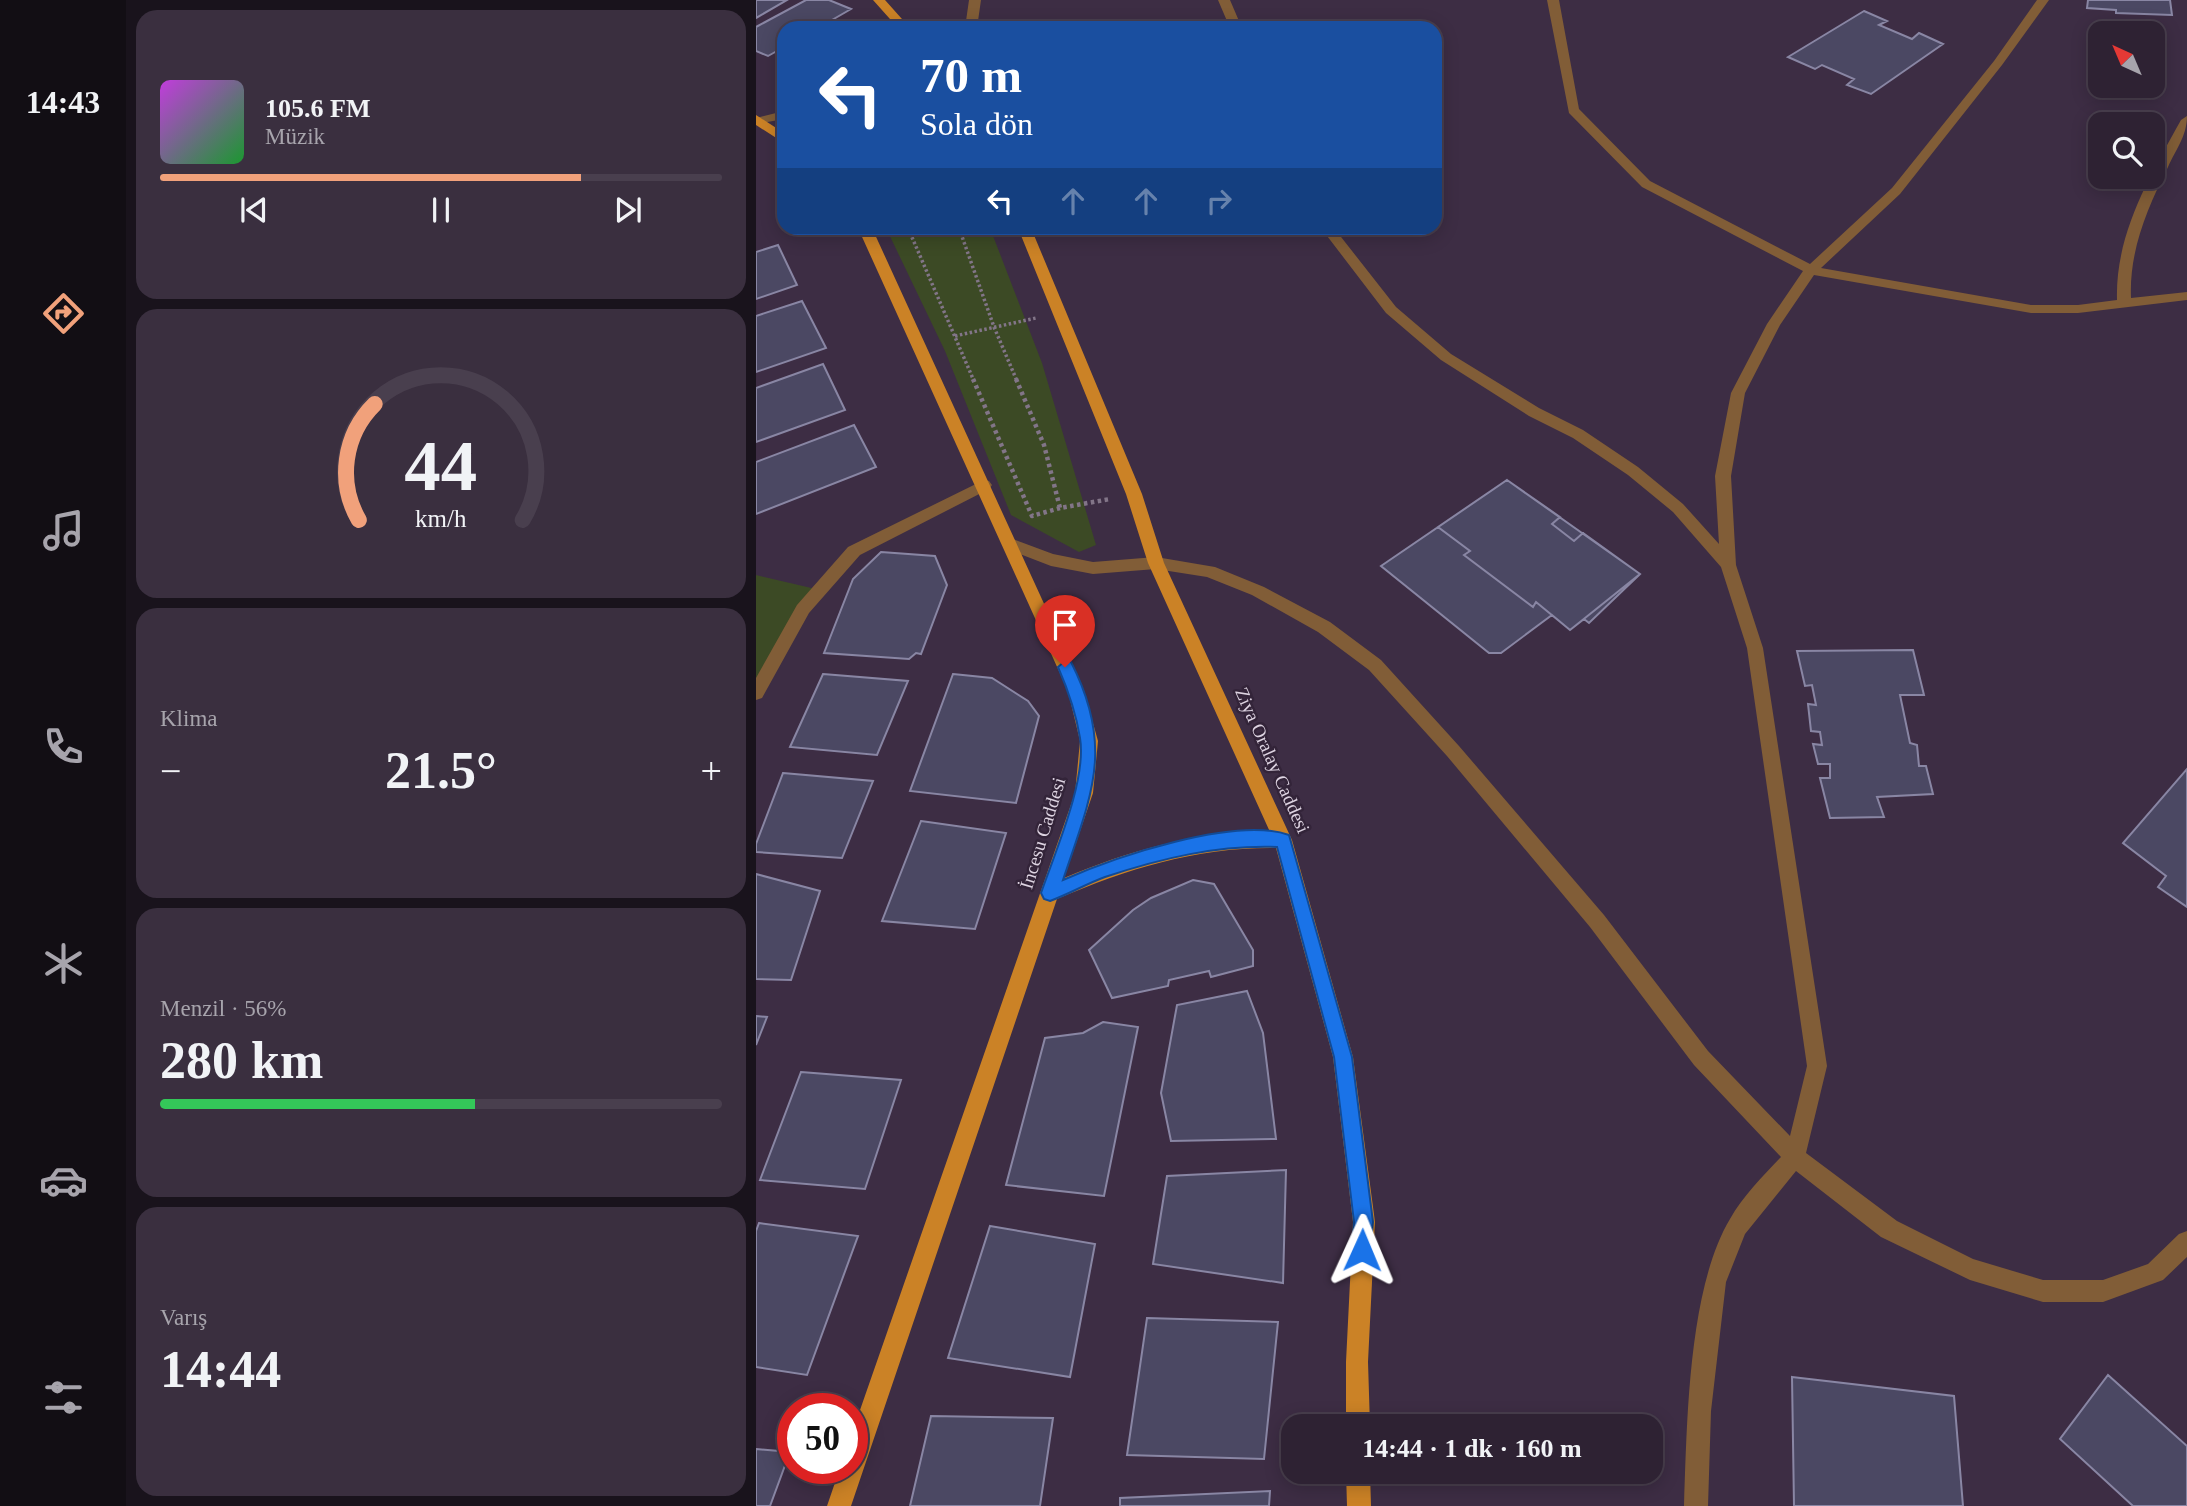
<!DOCTYPE html>
<html lang="tr">
<head>
<meta charset="utf-8">
<style>
	:root { --surface:#2e2233; --page:#3a2f3f; --text:#f1f3f6; --muted:#a7a4ac; --line:#493f4e; --accent:#f1a17b }
	body { margin:0; font-family:"Times New Roman",serif; background:var(--page); color:var(--text); height:100vh; display:flex; flex-direction:column; font-size:26px; white-space:nowrap }
	* { box-sizing:border-box; margin:0 }
	p { font-size:23px; color:var(--muted) }
	.icon { flex:none; width:38px; height:38px; fill:none; stroke:currentColor; stroke-width:2; stroke-linecap:round; stroke-linejoin:round }
	.map { position:relative; flex:1; overflow:hidden }
	.sheet { display:flex; flex-direction:column; gap:10px; padding:10px; background:#19131c; width:630px }
	.sheet>* { flex:none }
	.guide { position:absolute; left:21px; top:21px; width:665px; height:214px; border-radius:21px; box-shadow:0 4px 18px #0003,0 0 0 2px var(--line); background:#1a4fa0; color:#fff; overflow:hidden }
	.needle { width:46px; rotate:316deg }
	.controls { position:absolute; left:1332px; top:21px; display:grid; gap:14px }
	.controls a { display:grid; place-items:center; width:77px; height:77px; border-radius:14px; background:var(--surface); box-shadow:0 4px 18px #0003,0 0 0 2px var(--line); font-size:35px }
	.speed { position:absolute; left:21px; top:1393px; display:flex; gap:14px; font-size:35px; font-weight:700; text-align:center }
	.speed>* { display:grid; place-content:center; width:91px; height:91px; border-radius:50%; background:var(--surface); box-shadow:0 4px 18px #0003,0 0 0 2px var(--line); line-height:1 }
	.speed .limit { border:10px solid #d22; background:#fff; color:#111 }
	.pin { position:absolute; display:grid; place-items:center; width:60px; height:60px; color:#fff; margin:-72px -30px; border-radius:50% 50% 50% 0; rotate:-45deg; box-shadow:0 0 7px #0007 }
	.pin .icon { rotate:45deg }
	.me { position:absolute; width:77px; margin:-38px; rotate:1deg; stroke-linejoin:round; filter:drop-shadow(0 0 5px #0008) }
	.turn { display:flex; align-items:center; gap:24px; height:147px; padding:0 28px; font-size:32px }
	.turn .icon { width:91px; height:91px; stroke-width:2.5 }
	.turn b { display:block; font-size:49px; line-height:60px }
	.lanes { display:flex; align-items:center; height:66px; padding:0 28px; background:#0003; justify-content:center; gap:35px; direction:ltr }
	.lanes .off { opacity:.35 }
	.big { font-size:52px; font-weight:800; line-height:1.1 }
	.sheet .widget { flex:1; display:flex; flex-direction:column; justify-content:center; gap:10px; min-width:0; padding:0 24px; border-radius:21px; background:var(--page) }
	.sheet .dial { align-items:center; gap:0 }
	.dial svg { height:182px; overflow:visible; fill:none; stroke:var(--line); stroke-width:7; stroke-linecap:round; text-anchor:middle }
	.dial text { fill:var(--text); stroke:none }
	.song { display:flex; align-items:center; gap:21px }
	.cover { width:84px; height:84px; border-radius:10px; background:linear-gradient(135deg,hsl(290 70% 55%),hsl(130 70% 35%)) }
	.played { height:7px; border-radius:4px; background:linear-gradient(90deg,var(--accent) 75%,var(--line) 75%) }
	.keys { display:flex; justify-content:space-around; direction:ltr }
	.heat { display:flex; justify-content:space-between; align-items:center; font-size:38px; direction:ltr }
	.charge { height:10px; border-radius:5px; background:linear-gradient(90deg,#34c759 56%,var(--line) 0) }
	.trip { position:absolute; left:525px; top:1414px; width:382px; height:70px; border-radius:21px; background:var(--surface); box-shadow:0 4px 18px #0003,0 0 0 2px var(--line); font-weight:800; line-height:70px; text-align:center }
	main { display:flex; flex:1; min-height:0 }
	.menu { display:flex; flex-direction:column; width:126px; justify-content:space-around; align-items:center; background:#120e14; color:var(--muted) }
	.menu .icon { width:49px; height:49px }
	.menu .current { color:var(--accent) }
	.menu b { font-size:32px; color:var(--text) }
	.map>svg:first-child { display:block }
	.green { fill:#3c4a25 }
	.building { fill:#4b4863; stroke:#8986a4; stroke-width:2 }
	.lines { fill:none; stroke-linecap:round; stroke-linejoin:round }
	.path-far1 { stroke:#827588; stroke-width:3.5; stroke-dasharray:2.5 2.5; stroke-linecap:butt }
	.path { stroke:#827588; stroke-width:4.5; stroke-dasharray:3.5 3.5; stroke-linecap:butt }
	.minor { fill:#815d37; fill-rule:evenodd }
	.major { fill:#cb8226; fill-rule:evenodd }
	.route { fill:#1a73e8; stroke:#114b97; stroke-width:2 }
	.labels { text-anchor:middle; stroke-width:5; stroke-linejoin:round; paint-order:stroke }
	.street-label { font-size:19px; fill:#ddd3e1; stroke:#332439 }
</style>
</head>
<body>
<main>
<nav class="menu">
<b>14:43</b>
<svg class="icon current" aria-label="directions" viewBox="0 0 24 24"><path d="M12 3l9 9-9 9-9-9zM9 14v-3h6M13 9l2 2-2 2"/></svg>
<svg class="icon" aria-label="music" viewBox="0 0 24 24"><path d="M9 18V5l10-2v13"/><circle cx="6" cy="18" r="3"/><circle cx="16" cy="16" r="3"/></svg>
<svg class="icon" aria-label="phone" viewBox="0 0 24 24"><path d="M5 4h4l2 5-3 2q2 4 5 5l2-3 5 2v4C11 20 4 13 5 4z"/></svg>
<svg class="icon" aria-label="climate" viewBox="0 0 24 24"><path d="M12 3v18M4 7l16 10M4 17L20 7"/></svg>
<svg class="icon" aria-label="car" viewBox="0 0 24 24"><path d="M5 17H2v-5l4-1 3-4h7l3 4 3 1v5h-3M9 17h6M6 11h13"/><circle cx="7" cy="17" r="2"/><circle cx="17" cy="17" r="2"/></svg>
<svg class="icon" aria-label="filters" viewBox="0 0 24 24"><path d="M4 7h16M4 17h16"/><circle cx="9" cy="7" r="2"/><circle cx="15" cy="17" r="2"/></svg>
</nav>
<section class="sheet">
<div class="widget">
<div class="song"><i class="cover"></i><div><b>105.6 FM</b><p>Müzik</p></div></div>
<div class="played"></div>
<div class="keys"><svg class="icon" aria-label="previous" viewBox="0 0 24 24"><path d="M18 5L8 12l10 7zM5 5v14"/></svg><svg class="icon" aria-label="pause" viewBox="0 0 24 24"><path d="M8 5v14M16 5v14"/></svg><svg class="icon" aria-label="next" viewBox="0 0 24 24"><path d="M6 5l10 7-10 7zM19 5v14"/></svg></div>
</div>
<div class="widget dial"><svg viewBox="0 0 100 80">
<path d="M14 69A42 42 0 1 1 86 69"/>
<path d="M14 69A42 42 0 0 1 21 18" stroke="#f1a17b"/>
<text x="50" y="56" font-size="32" font-weight="700">44</text>
<text x="50" y="72" font-size="11">km/h</text>
</svg></div>
<div class="widget"><p>Klima</p>
<div class="heat"><a>−</a><b class="big">21.5°</b><a>+</a></div>
</div>
<div class="widget"><p>Menzil · 56%</p><b class="big">280 km</b><div class="charge"></div></div>
<div class="widget"><p>Varış</p><b class="big">14:44</b></div>
</section>
<div class="map">
<svg width="1431" height="1506" viewBox="0 0 1431 1506">
	<rect width="100%" height="100%" fill="#3d2d44"/>
	<path class="green" d="M130,228h104l52,135 54,182 -17,7 -68,-37 -66,-164z
		M0,575l64,15 -64,103z"/>
	<path class="building" d="M0,0h31l-31,18z
		M50,0h23l22,9 -33,19h-34v19l-16,9 -12,-5v-24z
		M1332,0h82l2,15 -56,-2v-3l-29,-2z
		M1108,11l23,10 -8,4 33,14 7,-6 24,11 -72,50 -24,-9 7,-6 -32,-14 -7,4 -27,-12z
		M22,245l19,40 -41,14v-47z
		M46,301l24,47 -70,24v-56z
		M67,364l22,46 -89,32v-54z
		M98,425l22,42 -120,47v-52z
		M751,480l133,94 -51,49 -5,-4 -14,11 -18,-15 -51,38h-12l-108,-87z
		M751,480l53,37 -8,7 22,17 9,-8 57,41 -70,56 -34,-28 -3,5 -69,-52 6,-4 -32,-24z
		M125,552l54,4 12,29 -26,69 -5,-1 -7,6 -85,-6 29,-74z
		M1157,650l11,45h-24l10,48 7,2 2,21h7l7,28 -56,3 7,20 -54,1 -10,-40h10v-14h-12l-5,-20 9,1 -2,-13 -9,-1 -3,-27 8,1 -4,-20 -7,1 -8,-35z
		M67,674l85,7 -31,74 -87,-8z
		M197,674l39,4 36,23 11,15 -23,87 -106,-12z
		M1431,769v138l-29,-20 8,-11 -43,-33z
		M27,773l90,8 -31,77 -86,-6v-8z
		M165,821l85,12 -31,96 -93,-8z
		M0,874l64,17 -29,89 -35,-1z
		M437,880l21,4 39,66v16l-42,11 -2,-6 -40,9 -1,6 -56,12 -23,-48 44,-40 18,-12z
		M491,991l16,42 13,106 -105,2 -10,-48 16,-88z
		M0,1016l11,1 -11,28z
		M347,1022l35,5 -34,169 -98,-11 39,-147 38,-5z
		M45,1072l100,8 -36,109 -105,-9z
		M530,1170l-3,113 -130,-19 14,-88z
		M3,1223l99,13 -51,139 -51,-8v-136z
		M234,1226l105,18 -25,133 -122,-19z
		M391,1318l131,4 -14,137 -137,-4z
		M1352,1375l79,71v60h-54l-73,-67z
		M1036,1377l162,19 9,110h-169z
		M175,1416l122,2 -13,88h-130z
		M0,1449l34,3 -20,54h-14z
		M514,1491l-1,15h-149v-8z"/>
	<g class="lines">
		<path class="path-far1" d="M152,228l66,153
			M203,228l35,99 23,54
			M199,336l81,-18"/>
		<path class="path" d="M217,379l59,137 28,-8
			M260,379l28,66 16,63 50,-9"/>
		<path class="minor" d="M213,0h12l-4,28h-12z
			M462,0h12l12,28h-12z
			M791,0h12l20,109 71,72 160,83 82,-76 102,-127 43,-61h12l-47,65 -102,129 -79,74 210,37h47l39,-5c-2,-66 33,-124 64,-180l6,-4c0,20 -11,33 -19,51 -21,42 -39,84 -37,131l56,-6v8l-109,13h-47l-217,-38 -34,50 -35,68 -14,83 5,89 27,83 64,418 -21,87 91,68 76,38 70,21h60l45,-16 31,-30 8,-3v26l-24,23 -60,22h-60l-73,-22 -89,-43 -85,-66 -51,63 -19,48 -15,129 -3,95h-24c3,-82 4,-217 46,-287 13,-23 33,-43 51,-62l-87,-92 -104,-138 -143,-171 -78,-86 -51,-38 -66,-37 -45,-18 -51,-8 -63,5 -42,-8 -47,-18 -2,-4 8,-6 43,16 40,8 63,-5 59,10 49,20 66,35 51,38 78,86 145,169 104,136 82,85 17,-70 -60,-418 -26,-81 -48,-55 -45,-37 -55,-37 -44,-22 -88,-56 -55,-47 -65,-85h13l62,79 55,47 88,54 44,22 55,37 45,37 36,40 -4,-68 16,-83 36,-69 36,-53 -161,-84 -73,-74z
			M28,111v8l-28,5v-6z
			M228,480l5,1 3,4 -3,4 -129,66 -51,58 -47,85 -6,2v-22l41,-73 51,-58z"/>
		<path class="major" d="M117,0h12l25,28h-12z
			M0,115l28,18v10l-28,-18z
			M102,228h14l212,463 14,50 -5,52 -29,85c66,-28 134,-47 206,-46l-122,-269 -22,-69 -108,-266h13l111,266 22,69 128,277 61,217 22,165 -7,140 2,64h-24v-64l7,-140 -20,-165 -57,-209c-78,-1 -147,20 -219,51l-206,607h-24l13,-38h12v-35l223,-640 5,-52 -12,-50z
			M590,1472h24l1,34h-24z"/>
	</g>
	<path class="route" d="M309,661l6,1c44,86 20,134 -8,218 52,-23 172,-64 226,-45l63,222 21,165 -4,35 -7,3 -7,-3 -3,-7 2,-28 -20,-165 -57,-210c-60,-2 -115,11 -172,30 -19,7 -36,17 -55,24l-6,-2 -3,-6c14,-41 46,-113 39,-155 -4,-25 -12,-48 -22,-71z"/>
	<g class="labels">
		<g class="street-label">
			<text transform="translate(517 760) rotate(66)" y="7">Ziya Oralay Caddesi</text>
			<text transform="translate(286 833) rotate(-73)" y="7">İncesu Caddesi</text>
		</g>
	</g>
</svg>
<div class="controls">
<a><svg class="needle" viewBox="-14 -14 28 28"><path d="M0-13l5 13h-10z" fill="#e53935"/><path d="M0 13l5-13h-10z" fill="#a7a4ac"/></svg></a>
<a><svg class="icon" aria-label="search" viewBox="0 0 24 24"><circle cx="10" cy="10" r="6"/><path d="M15 15l6 6"/></svg></a>
</div>
<div class="speed"><div class="limit">50</div></div>
<div class="pin" style="left:309px;top:667px;background:#d93025"><svg class="icon" aria-label="arrive" viewBox="0 0 24 24"><path d="M6 21V4h12l-3 4 3 4H6"/></svg></div>
<svg class="me" style="left:606px;top:1250px" viewBox="-20 -20 40 40"><path d="M0-17L14 15 0 8-14 15z" fill="#1a73e8" stroke="#fff" stroke-width="4"/></svg>
<div class="trip">14:44 · 1 dk · 160 m</div>
<div class="guide">
<div class="turn"><svg class="icon" aria-label="left" viewBox="0 0 24 24"><path d="M17 20v-9H6M10 6l-5 5 5 5"/></svg><div><b>70 m</b>Sola dön</div></div>
<div class="lanes"><svg class="icon" aria-label="left" viewBox="0 0 24 24"><path d="M17 20v-9H6M10 6l-5 5 5 5"/></svg><svg class="icon off" aria-label="ahead" viewBox="0 0 24 24"><path d="M12 20V5M6 11l6-6 6 6"/></svg><svg class="icon off" aria-label="ahead" viewBox="0 0 24 24"><path d="M12 20V5M6 11l6-6 6 6"/></svg><svg class="icon off" aria-label="right" viewBox="0 0 24 24"><path d="M7 20v-9h11M14 6l5 5-5 5"/></svg></div>
</div>
</div>
</main>
</body>
</html>
